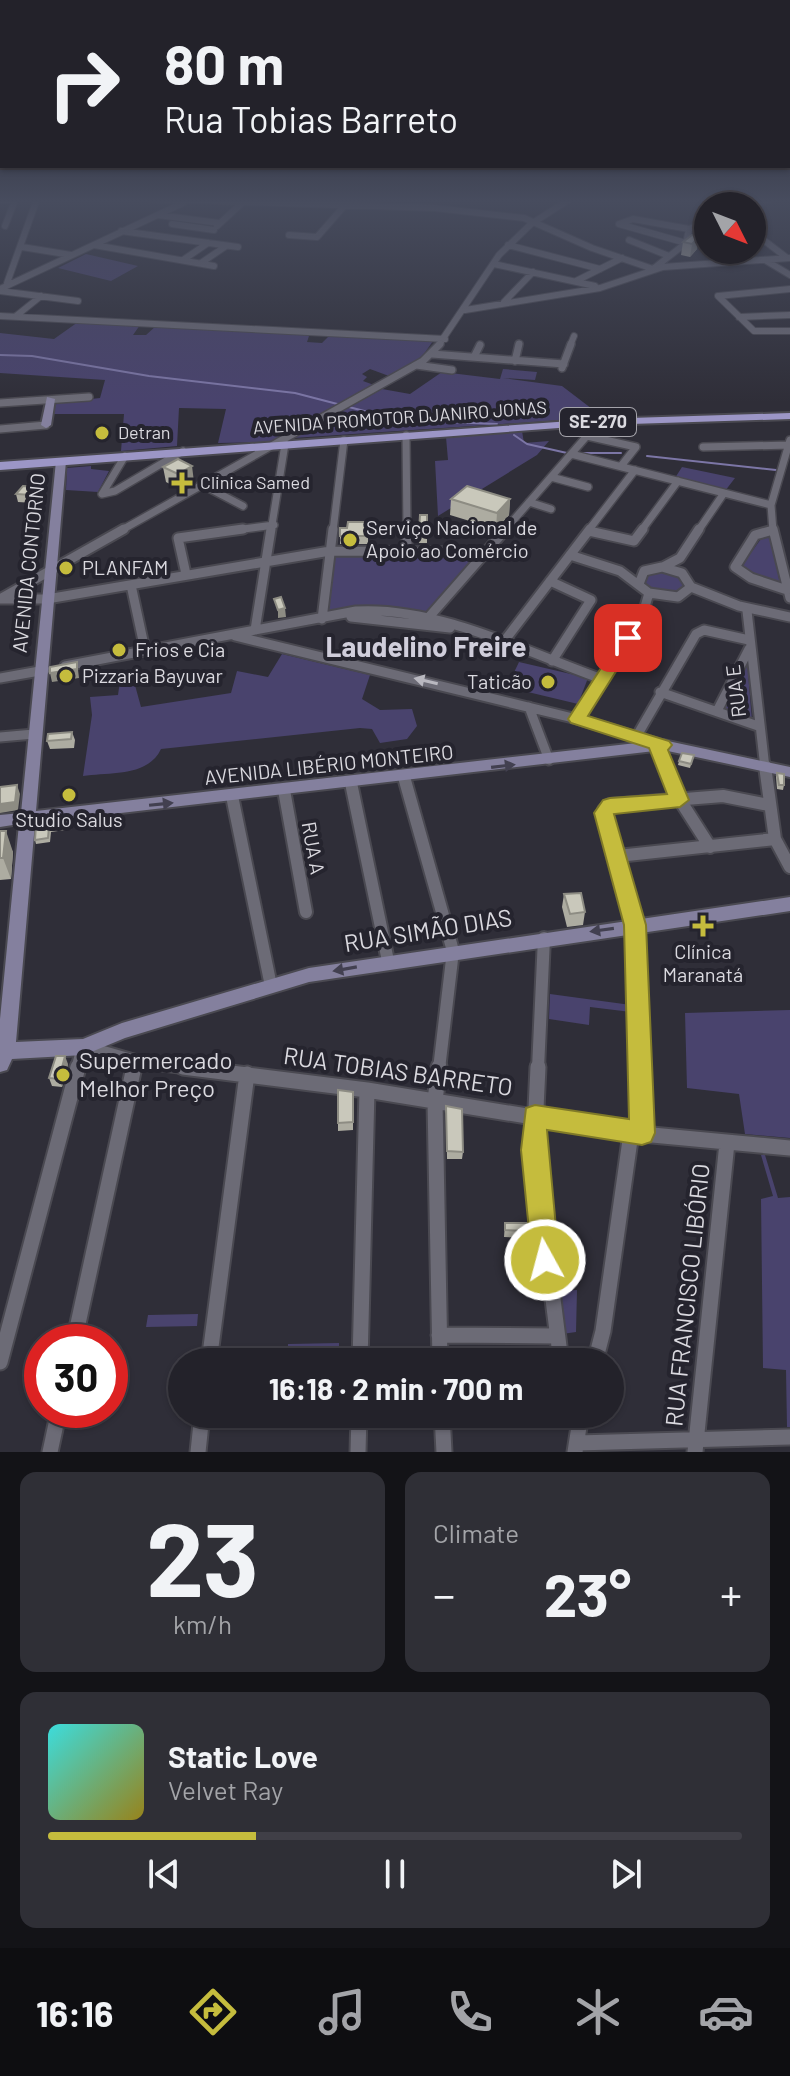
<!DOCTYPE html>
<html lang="en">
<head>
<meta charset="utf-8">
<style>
	:root { --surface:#23222a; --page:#2f2f36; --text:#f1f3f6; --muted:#a3a4a8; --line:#403f47; --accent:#c5bc3d }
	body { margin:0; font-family:Barlow,sans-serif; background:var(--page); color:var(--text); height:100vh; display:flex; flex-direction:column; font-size:30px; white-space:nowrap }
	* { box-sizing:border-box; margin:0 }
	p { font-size:26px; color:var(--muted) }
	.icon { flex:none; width:44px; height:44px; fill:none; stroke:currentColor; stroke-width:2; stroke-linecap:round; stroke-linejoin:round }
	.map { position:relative; height:1452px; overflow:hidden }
	.panel { display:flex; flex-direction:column; gap:20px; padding:20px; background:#131317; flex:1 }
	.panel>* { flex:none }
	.banner { position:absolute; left:0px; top:0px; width:790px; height:168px; box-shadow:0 2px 6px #0004,0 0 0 2px var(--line); background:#23222a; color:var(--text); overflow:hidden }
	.needle { width:52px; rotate:132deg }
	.fabs { position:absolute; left:694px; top:192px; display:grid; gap:16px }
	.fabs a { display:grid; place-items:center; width:72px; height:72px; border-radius:50%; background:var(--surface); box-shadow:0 2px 6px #0004,0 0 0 2px var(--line); font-size:40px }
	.speed { position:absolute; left:24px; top:1324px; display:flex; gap:16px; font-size:40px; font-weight:700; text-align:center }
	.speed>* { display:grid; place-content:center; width:104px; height:104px; border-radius:50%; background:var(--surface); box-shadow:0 2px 6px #0004,0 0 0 2px var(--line); line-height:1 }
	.speed .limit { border:12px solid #d22; background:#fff; color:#111 }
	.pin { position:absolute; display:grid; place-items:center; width:68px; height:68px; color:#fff; margin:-34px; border-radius:16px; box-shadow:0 4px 12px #0006 }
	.me { position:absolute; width:88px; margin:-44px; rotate:353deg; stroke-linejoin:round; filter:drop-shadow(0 0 6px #0008) }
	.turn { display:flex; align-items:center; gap:28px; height:168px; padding:0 32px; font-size:36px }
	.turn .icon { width:104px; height:104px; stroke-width:2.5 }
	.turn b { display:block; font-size:56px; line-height:68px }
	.big { font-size:60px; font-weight:700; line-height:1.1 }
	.panel .widget { flex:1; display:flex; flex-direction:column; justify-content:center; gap:12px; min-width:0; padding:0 28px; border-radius:16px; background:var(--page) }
	.panel .dial { align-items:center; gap:0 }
	.dial b { font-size:104px; line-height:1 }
	.song { display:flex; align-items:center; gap:24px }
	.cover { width:96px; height:96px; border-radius:12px; background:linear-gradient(135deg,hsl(180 70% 55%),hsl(50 70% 35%)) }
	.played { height:8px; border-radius:4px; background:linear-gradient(90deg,var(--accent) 30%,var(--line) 30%) }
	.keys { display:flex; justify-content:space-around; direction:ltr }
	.heat { display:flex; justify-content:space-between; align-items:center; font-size:44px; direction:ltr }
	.panel .tiles { flex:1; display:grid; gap:20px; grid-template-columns:1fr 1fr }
	.widget:last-child { grid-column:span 2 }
	.trip { position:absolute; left:168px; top:1348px; width:456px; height:80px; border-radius:40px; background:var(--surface); box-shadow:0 2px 6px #0004,0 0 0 2px var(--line); font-weight:700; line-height:80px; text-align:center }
	.tabs { display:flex; height:128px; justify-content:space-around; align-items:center; background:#0e0e11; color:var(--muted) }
	.tabs .icon { width:56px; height:56px }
	.tabs .active { color:var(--accent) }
	.tabs b { font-size:36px; color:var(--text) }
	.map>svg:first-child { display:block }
	.green { fill:#49436d }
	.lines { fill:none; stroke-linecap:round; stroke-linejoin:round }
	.stream { stroke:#7c76a6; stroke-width:2 }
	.street-far4-casing { stroke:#4a4951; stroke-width:8 }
	.street-far3-casing { stroke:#4a4951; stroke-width:10 }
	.street-far2-casing { stroke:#4a4951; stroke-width:13 }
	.street-far1-casing { stroke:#4a4951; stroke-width:16 }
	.street-casing { stroke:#4a4951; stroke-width:19 }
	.secondary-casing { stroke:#4a4951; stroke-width:4 }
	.primary-casing { stroke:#4a4951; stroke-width:4 }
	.street-far4 { stroke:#6c6b76; stroke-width:6 }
	.street-far3 { stroke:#6c6b76; stroke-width:7 }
	.street-far2 { stroke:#6c6b76; stroke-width:9 }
	.street-far1 { stroke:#6c6b76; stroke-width:12 }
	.street { stroke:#6c6b76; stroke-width:15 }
	.secondary { fill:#84809e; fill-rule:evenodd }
	.primary { fill:#9c96c6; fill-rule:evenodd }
	.wall { fill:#adaca1 }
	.shaded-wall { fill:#8d8c83 }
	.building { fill:#c9c8bb; stroke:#8d8c83; stroke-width:2 }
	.oneway { fill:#b9b8c0 }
	.oneway2 { fill:#424050 }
	.route { fill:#c5bc3d; stroke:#807a28; stroke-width:2 }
	.poi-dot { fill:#c5bc3d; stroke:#25242e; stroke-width:3 }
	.labels { text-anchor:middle; stroke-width:8; stroke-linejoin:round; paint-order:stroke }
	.far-street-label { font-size:18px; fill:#dad9df; stroke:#25242e }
	.shield { fill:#25242e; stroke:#a4a3aa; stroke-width:2 }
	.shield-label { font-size:18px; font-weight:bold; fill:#dad9df }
	.far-poi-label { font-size:18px; fill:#dad9df; stroke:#25242e; text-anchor:start }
	.poi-label { font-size:20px; fill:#dad9df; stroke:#25242e; text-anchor:start }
	.street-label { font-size:20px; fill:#dad9df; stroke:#25242e }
	.near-street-label { font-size:24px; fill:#dad9df; stroke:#25242e }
	.near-poi-label { font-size:24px; fill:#dad9df; stroke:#25242e; text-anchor:start }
	.district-label { font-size:28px; font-weight:bold; fill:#d0cedb; stroke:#25242e }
</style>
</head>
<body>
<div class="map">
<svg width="790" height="1452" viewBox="0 0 790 1452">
	<rect width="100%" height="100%" fill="#2f2e38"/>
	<path class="green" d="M86,254l52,12 -27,15 -53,-13z
		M78,322l62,3 -7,10h13l10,-9 154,7 -3,9 15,1 8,-8 103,6 -12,17 -32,18 -19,-7 -8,5 5,3 -4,4 11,4 -104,57 -52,1 8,-34 -47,-1 -2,38 -56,5 3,-37h-72l4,-11 44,-5 5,-18 -105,-7v-40l54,6z
		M503,369l34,3 -2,8 -32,-2 59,8 38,29 -7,3 -300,20 89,-49 28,5 32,-22 58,7z
		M522,431l2,12 25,-2 -12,14 -99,61 -3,-55 13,-1 -2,-23z
		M91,466v3l18,2 -11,21 -32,-2 1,-22z
		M682,467l53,11 -10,13 -50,-13z
		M763,536l8,3 9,45 -40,-16z
		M332,552l147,2 -54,61 -44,-9 -56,12z
		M658,570l17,2 11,9 -1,10 -23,4 -19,-11 2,-9z
		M282,654l88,21 -8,24 18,11 32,-1 5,17 -10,13 -27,4 -8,-14 -12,-1 -199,21c-13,28 -51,23 -78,27l9,-61 -2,-18 28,-2 2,-14 13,-3 8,29 90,-14 6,-22 31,6z
		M747,661l5,59 -29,-11z
		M519,662l69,16 -10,26 -71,-17z
		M550,994l81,11v7l-41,-5 -1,18 -40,-6z
		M790,1010v128l-45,-4 -6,-40 -52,-6 -2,-75z
		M761,1155h4l13,43 12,-1v230h-3l-1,-57 -23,-2 -2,-169 12,-3z
		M577,1290l-1,42 -14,2 -4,-43z
		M198,1314l-1,12 -51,1 2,-12z
		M339,1343v12l-51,1v-12z"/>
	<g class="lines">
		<path class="stream" d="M0,355l32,1 117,20 146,17 77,20 50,8 75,3
			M514,435l13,9 40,9
			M578,453h43
			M647,456l129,14"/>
		<defs>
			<path id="street-far4" d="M151,199l284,9 89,10 68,30 61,21 33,-26 3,-14
				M0,200h15l-10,26
				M751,206l20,-7
				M158,215l61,8
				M172,224l42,6
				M619,224l14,-5 56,10
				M619,224l67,19
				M217,226l25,-23
				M689,229l19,-7
				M121,231l117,16
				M752,231l35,27
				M289,235l28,2 29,-33
				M629,240l40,16
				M94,245l120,21
				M508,245l92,24
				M22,247l49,8
				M183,260l25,-17
				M765,260l25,15
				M201,263l25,-17
				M494,264l101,22
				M576,281l46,-23
				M10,283h-3l30,-84
				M0,289l183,-86
				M790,289l-72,7 36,35h36
				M0,291l78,10
				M504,302l29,-30
				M465,310l135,-22 63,-21 127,-9
				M0,316l445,23
				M16,316l25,-20
				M739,317l51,-2
				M438,346l61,-91 32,-31 39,-25
				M570,346l4,-10"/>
			<path id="street-far3" d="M432,354l132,10
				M474,357l6,-12
				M515,361l4,-17
				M416,365l36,5
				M562,368l9,-24
				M0,403l89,-6
				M0,429l46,-4
				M406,435l1,96
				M587,436l49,11 -15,19
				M703,447l86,-2
				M571,454l200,51
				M125,456l-23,38 13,-3 68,-40
				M551,477l37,10
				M201,484l42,22
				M529,502l22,7
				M120,531l303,-170 17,-17
				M228,531l46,-6
				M271,531l14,-87
				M333,531l11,-91
				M504,531l95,-109
				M588,531l47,-61
				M641,531l37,-50
				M698,531l26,-38
				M769,531l4,-1
				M773,531l-2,-26 19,-65"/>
			<path id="street-far2" d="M407,529v21
				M773,529l17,69
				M773,530l-18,5 -20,32 16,11 36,12
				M589,531l45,10 9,-12
				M570,555l50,16 29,22 29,4 13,-10 -9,-14 -20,-6 -18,4 -5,13
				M663,567l17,-9 19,-29
				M186,574l-8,-36 65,-9
				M550,581l41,19 -39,61
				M131,585l14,65
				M691,587l48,19 51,11
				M0,599l124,-70
				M2,599h45l283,-48 154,1
				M747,611l18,157
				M351,617l99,11
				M429,617l77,-88
				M322,619l11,-90
				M255,630l16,-101
				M235,636l342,83 86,26
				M502,644l88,-115
				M65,666l291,-55c81,-5 170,41 246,68
				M0,678l45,-8
				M660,692l98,34
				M529,707l20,53
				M717,711l32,-62
				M577,719l65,-102 7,-24
				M0,737l34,-3
				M635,739l61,-105 8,-4 45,10
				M657,746l9,22"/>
			<path id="street-far1" d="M665,766l15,34 30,47
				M765,766l10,73 15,28
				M404,777l49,174 -14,118
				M351,783l37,178
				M284,790l22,122
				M232,796l39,190
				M618,856l157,-17
				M86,1047l49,14 64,8
				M77,1069l6,-22
				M133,1069l2,-8
				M538,1069l6,-131
				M640,1069l-5,-144 -31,-115 6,-5 113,-9 46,9"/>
			<path id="street" d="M183,1067l184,23 264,43 159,15
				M439,1067l-4,34 5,261
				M538,1067l-4,83 27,212
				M640,1067l2,66
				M439,1335l116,1
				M74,1342l60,-275
				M0,1362l78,-295
				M209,1362l38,-288
				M360,1362l7,-272
				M595,1362l8,-31 28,-198
				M442,1414l2,38
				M577,1443l213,-6
				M50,1452l9,-42
				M198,1452l4,-38
				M358,1452l1,-38
				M575,1452l6,-38
				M695,1452l32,-309"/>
			<path id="secondary" d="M47,397l8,2 -4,26 -5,3 -5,-3z
				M61,458l5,3 -30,350 627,-71 127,27v10l-127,-27 -628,73 -19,219 67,-3 39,-16 187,-55 481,-71v14l-481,71 -184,56 -41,17 -72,4 -5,11 -7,2v-53l19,-195 -19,3v-12l21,-2 35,-352z"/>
			<path id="primary" d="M790,413v6l-191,6 -599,45v-8l599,-43z"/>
		</defs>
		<use href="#street-far4" class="street-far4-casing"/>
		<use href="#street-far3" class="street-far3-casing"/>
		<use href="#street-far2" class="street-far2-casing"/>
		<use href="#street-far1" class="street-far1-casing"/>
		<use href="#street" class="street-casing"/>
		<use href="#secondary" class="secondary-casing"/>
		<use href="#primary" class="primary-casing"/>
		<use href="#street-far4" class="street-far4"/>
		<use href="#street-far3" class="street-far3"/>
		<use href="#street-far2" class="street-far2"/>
		<use href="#street-far1" class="street-far1"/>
		<use href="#street" class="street"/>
		<use href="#secondary" class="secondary"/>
		<use href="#primary" class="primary"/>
	</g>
	<path class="wall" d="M692,235l5,14 -7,8 -9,-2 2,-13z
		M163,467l31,15 -13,8 -15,-8z
		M39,487l2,8 -7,8 -16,-1 -2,-8z
		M451,499h59l-1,16 -13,14 -46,-14z
		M420,515h7v28h-8z
		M368,522v22h-28v-8l7,-8z
		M72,732l3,8 -1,8 -24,1 -3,-8z
		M694,755l-4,13 -12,-3 1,-4z
		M777,773l7,12 -1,5 -6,-1 -1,-12z
		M72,817v12l-21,3 -1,10 -14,2 -1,-4 1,-15z
		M0,831l13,21 -2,27 -11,1z
		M564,894l21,18 -2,13 -16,2 -5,-20z
		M68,1064l-6,23 -10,-1 -3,-8z
		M353,1092v38l-15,1v-8z
		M446,1106l17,46 -1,7h-15z
		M505,1223l23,8 -1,7 -23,-1z"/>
	<path class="shaded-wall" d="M700,236l-3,13 -7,8 2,-13z
		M192,466l2,16 -13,8 -3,-16z
		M39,487l2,8 -7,8 -2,-8z
		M510,499l-1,16 -13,14 1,-16z
		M285,608l1,9 -8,1v-8z
		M77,662l2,16 -27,4 -2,-9z
		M17,785l3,9 -2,16 -18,3v-9z
		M6,831l7,21 -2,27 -8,-21z
		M65,1056l3,8 -6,23 -3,-8z"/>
	<path class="building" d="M692,235l8,1 -8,8 -9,-2z
		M178,459l14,7 -14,8 -15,-7z
		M23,486l16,1 -7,8 -16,-1z
		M467,486l43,13 -13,14 -46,-14z
		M420,515h7v16h-8z
		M348,522h20v14h-28v-8h7z
		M281,597l4,11 -7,2 -4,-11z
		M77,662v7l-27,4v-6z
		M72,732l-1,7 -24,2 1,-7z
		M682,753l12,2 -3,9 -12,-3z
		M777,773l7,1v11h-5z
		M17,785l-2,17 -15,2v-17z
		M72,817l-1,8 -22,2 -1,11 -13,2 1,-15z
		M0,831h6l-3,27h-3z
		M581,893l4,19 -15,2 -6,-20z
		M56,1056h9l-6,23 -10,-1z
		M338,1090l15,2v30l-15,1z
		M446,1106l16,3 1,43 -16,-1z
		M505,1223h23v8l-23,-1z"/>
	<defs><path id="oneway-solid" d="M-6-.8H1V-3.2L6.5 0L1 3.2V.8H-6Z" transform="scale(2)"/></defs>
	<use class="oneway" href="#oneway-solid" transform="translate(426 681) rotate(-167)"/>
	<g class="oneway2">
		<use href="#oneway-solid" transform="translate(503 766) rotate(-7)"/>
		<use href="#oneway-solid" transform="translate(161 804) rotate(-6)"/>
		<use href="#oneway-solid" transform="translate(602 930) rotate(172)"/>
		<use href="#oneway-solid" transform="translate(345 969) rotate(170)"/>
	</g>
	<linearGradient id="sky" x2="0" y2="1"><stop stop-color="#1a191f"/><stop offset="0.5" stop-color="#474c5e"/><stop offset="1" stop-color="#474c5e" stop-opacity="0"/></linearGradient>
	<rect width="790" height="402" fill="url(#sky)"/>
	<path class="route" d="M628,632l9,6 -49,78 81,25 3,4 -4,5 21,50 -9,7 -66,7 32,111 9,208 -4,9 -9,3 -95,-15 12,130 -4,9 -10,4 -9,-4 -4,-9 -11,-110 5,-42 9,-3 94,14 -5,-194 -30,-112 9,-13 7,-2 57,-4 -18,-46 -78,-25 -3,-4 55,-85z"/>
	<g class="poi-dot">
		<circle cx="102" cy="433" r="8"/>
		<path d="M178 471h8v8h8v8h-8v8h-8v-8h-8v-8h8z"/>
		<circle cx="350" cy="540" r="8"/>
		<circle cx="66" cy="568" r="8"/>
		<circle cx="119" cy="650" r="8"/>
		<circle cx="66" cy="676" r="8"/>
		<circle cx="548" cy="682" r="8"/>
		<circle cx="69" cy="795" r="8"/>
		<path d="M699 914h8v8h8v8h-8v8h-8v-8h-8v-8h8z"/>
		<circle cx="63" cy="1075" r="8"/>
	</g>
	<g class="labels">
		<g class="far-street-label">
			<text transform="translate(400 418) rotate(-4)" y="6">AVENIDA PROMOTOR DJANIRO JONAS</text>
		</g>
		<rect class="shield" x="560" y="408" width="76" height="28" rx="6"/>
		<g class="shield-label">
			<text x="598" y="428">SE-270</text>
		</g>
		<g class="far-poi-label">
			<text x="118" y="439">Detran</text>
			<text x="200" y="489">Clinica Samed</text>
		</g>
		<g class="poi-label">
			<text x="366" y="535">Serviço Nacional de<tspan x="366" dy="23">Apoio ao Comércio</tspan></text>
			<text x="82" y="575">PLANFAM</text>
			<text x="135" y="657">Frios e Cia</text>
			<text x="82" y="683">Pizzaria Bayuvar</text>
			<text x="532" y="689" text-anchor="end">Taticão</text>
			<text x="69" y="827" text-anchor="middle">Studio Salus</text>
			<text x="703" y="959" text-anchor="middle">Clínica<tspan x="703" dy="23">Maranatá</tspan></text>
		</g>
		<g class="street-label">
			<text transform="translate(29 563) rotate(-84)" y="7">AVENIDA CONTORNO</text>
			<text transform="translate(736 691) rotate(-97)" y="7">RUA E</text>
			<text transform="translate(329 765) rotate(-6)" y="7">AVENIDA LIBÉRIO MONTEIRO</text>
			<text transform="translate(313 848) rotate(80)" y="7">RUA A</text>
		</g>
		<g class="near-street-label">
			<text transform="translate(428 931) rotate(-9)" y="8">RUA SIMÃO DIAS</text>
			<text transform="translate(398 1072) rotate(8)" y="8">RUA TOBIAS BARRETO</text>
			<text transform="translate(688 1295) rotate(-84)" y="8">RUA FRANCISCO LIBÓRIO</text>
		</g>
		<g class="near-poi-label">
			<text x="79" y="1069">Supermercado<tspan x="79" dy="28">Melhor Preço</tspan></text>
		</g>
		<g class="district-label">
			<text x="426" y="657">Laudelino Freire</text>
		</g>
	</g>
</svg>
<div class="fabs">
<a><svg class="needle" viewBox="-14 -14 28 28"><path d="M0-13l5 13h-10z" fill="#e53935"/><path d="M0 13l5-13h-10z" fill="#a3a4a8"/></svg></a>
</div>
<div class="speed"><div class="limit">30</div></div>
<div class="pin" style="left:628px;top:638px;background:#d93025"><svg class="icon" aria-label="arrive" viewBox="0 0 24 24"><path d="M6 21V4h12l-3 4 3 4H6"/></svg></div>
<svg class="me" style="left:545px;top:1260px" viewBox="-20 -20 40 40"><circle r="17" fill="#c5bc3d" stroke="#fff" stroke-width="3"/><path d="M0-11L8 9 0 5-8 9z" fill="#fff"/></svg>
<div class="trip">16:18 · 2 min · 700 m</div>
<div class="banner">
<div class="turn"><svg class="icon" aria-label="right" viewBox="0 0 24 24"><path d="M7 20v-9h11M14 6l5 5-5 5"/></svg><div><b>80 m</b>Rua Tobias Barreto</div></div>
</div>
</div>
<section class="panel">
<div class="tiles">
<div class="widget dial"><b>23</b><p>km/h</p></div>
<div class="widget"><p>Climate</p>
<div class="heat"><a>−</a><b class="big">23°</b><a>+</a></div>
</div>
<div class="widget">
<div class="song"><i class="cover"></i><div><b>Static Love</b><p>Velvet Ray</p></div></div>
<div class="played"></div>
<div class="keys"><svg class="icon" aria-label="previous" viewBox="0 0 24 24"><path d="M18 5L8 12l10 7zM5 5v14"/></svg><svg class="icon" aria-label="pause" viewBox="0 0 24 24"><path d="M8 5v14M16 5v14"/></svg><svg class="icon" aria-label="next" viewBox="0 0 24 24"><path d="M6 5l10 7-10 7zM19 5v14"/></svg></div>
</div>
</div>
</section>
<nav class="tabs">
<b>16:16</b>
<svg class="icon active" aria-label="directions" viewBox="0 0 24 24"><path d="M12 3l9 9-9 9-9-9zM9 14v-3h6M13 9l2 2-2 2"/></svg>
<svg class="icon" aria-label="music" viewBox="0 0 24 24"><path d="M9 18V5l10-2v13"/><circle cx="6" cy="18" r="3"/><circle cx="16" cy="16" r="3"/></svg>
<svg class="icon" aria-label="phone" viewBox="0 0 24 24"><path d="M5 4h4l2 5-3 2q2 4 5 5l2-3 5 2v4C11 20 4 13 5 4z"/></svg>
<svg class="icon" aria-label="climate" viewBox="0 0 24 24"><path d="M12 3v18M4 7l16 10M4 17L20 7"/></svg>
<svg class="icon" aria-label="car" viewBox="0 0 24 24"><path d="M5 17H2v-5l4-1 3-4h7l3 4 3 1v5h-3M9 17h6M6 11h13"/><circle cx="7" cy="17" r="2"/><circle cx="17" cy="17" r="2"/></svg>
</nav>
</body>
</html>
